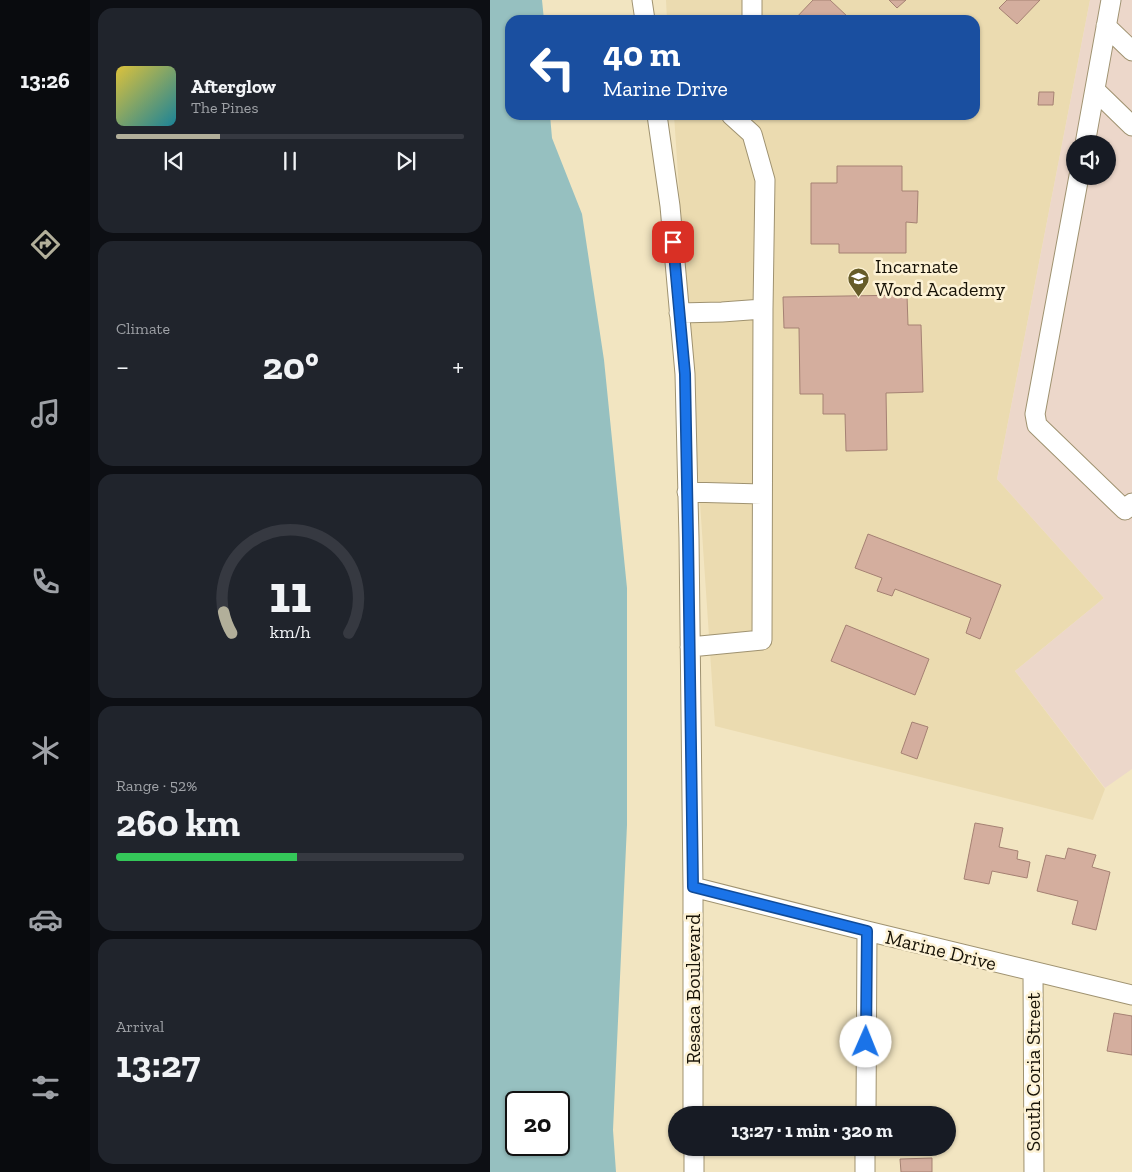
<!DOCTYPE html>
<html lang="en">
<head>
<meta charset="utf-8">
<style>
	:root { --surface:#171b24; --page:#20242c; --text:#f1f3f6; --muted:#9ea1a6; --line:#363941; --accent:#b2af9a }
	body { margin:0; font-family:"Zilla Slab",serif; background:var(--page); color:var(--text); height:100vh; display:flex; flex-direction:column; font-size:19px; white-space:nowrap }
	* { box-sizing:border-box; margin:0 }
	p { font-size:16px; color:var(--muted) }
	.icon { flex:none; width:28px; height:28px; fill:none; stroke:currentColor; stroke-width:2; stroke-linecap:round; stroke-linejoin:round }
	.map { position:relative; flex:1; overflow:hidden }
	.drawer { display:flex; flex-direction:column; gap:8px; padding:8px; background:#0d0f14; width:400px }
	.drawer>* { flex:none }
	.top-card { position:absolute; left:15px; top:15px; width:475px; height:105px; border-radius:15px; box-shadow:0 1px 4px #0004; background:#1a4fa0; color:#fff; overflow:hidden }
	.controls { position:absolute; left:576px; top:135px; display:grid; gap:10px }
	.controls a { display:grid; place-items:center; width:50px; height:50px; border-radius:50%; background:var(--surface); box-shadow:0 1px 4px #0004; font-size:25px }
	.speed { position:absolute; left:15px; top:1091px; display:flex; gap:10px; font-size:25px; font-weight:700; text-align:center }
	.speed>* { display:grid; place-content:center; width:65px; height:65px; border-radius:50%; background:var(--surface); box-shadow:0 1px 4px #0004; line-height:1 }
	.speed .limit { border:2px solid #111; border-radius:8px; background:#fff; color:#111 }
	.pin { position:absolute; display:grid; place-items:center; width:42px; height:42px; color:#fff; margin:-21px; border-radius:10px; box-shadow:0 2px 8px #0006 }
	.me { position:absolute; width:55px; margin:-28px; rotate:1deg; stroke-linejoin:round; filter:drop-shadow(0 0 4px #0008) }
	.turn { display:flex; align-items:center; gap:18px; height:105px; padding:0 15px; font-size:22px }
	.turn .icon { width:65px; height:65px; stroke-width:2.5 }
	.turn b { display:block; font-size:35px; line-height:42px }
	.big { font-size:38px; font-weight:700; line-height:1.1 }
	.drawer .widget { flex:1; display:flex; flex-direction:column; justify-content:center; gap:8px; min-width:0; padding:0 18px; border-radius:15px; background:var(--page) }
	.drawer .dial { align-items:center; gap:0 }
	.dial svg { height:130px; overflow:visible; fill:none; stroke:var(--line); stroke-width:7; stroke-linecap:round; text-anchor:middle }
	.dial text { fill:var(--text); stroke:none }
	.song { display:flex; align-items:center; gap:15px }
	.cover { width:60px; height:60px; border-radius:8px; background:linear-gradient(135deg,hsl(50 70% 55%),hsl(190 70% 35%)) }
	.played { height:5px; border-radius:2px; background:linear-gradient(90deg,var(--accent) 30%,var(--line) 30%) }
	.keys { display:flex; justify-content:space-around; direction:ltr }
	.heat { display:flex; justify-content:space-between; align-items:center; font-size:28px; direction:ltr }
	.charge { height:8px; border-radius:4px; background:linear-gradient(90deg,#34c759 52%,var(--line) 0) }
	.trip { position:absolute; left:178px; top:1106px; width:288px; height:50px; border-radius:25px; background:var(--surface); box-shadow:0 1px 4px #0004; font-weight:700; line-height:50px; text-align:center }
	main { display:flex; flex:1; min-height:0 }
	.tabs { display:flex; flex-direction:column; width:90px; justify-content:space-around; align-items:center; background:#090b0e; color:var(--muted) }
	.tabs .icon { width:35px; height:35px }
	.tabs .active { color:var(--accent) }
	.tabs b { font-size:22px; color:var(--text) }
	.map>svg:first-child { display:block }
	.built { fill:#ebdbb0 }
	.medical { fill:#ecd7ca; fill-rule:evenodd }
	.water { fill:#96c0c0; fill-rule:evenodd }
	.building { fill:#d4ae9e; stroke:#a58173 }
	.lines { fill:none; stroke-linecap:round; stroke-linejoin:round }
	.minor-casing { stroke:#9f9270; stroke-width:21 }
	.minor { stroke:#fff; stroke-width:19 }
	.route-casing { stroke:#114b97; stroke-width:12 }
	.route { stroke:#1a73e8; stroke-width:9 }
	.labels { text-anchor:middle; stroke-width:5; stroke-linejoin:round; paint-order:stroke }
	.poi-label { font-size:20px; fill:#181307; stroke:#fdf2d5; text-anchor:start }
	.street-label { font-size:20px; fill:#181307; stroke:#fdf2d5 }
</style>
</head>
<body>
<main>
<nav class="tabs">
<b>13:26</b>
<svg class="icon active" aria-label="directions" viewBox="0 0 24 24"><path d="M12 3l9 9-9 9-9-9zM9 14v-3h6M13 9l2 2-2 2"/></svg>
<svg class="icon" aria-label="music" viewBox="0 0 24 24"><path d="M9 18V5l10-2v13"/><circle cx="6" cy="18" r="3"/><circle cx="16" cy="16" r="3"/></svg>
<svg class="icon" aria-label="phone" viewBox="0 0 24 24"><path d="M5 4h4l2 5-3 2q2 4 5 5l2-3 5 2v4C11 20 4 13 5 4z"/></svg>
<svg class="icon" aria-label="climate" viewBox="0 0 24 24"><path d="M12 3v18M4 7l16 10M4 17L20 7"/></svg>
<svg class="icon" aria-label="car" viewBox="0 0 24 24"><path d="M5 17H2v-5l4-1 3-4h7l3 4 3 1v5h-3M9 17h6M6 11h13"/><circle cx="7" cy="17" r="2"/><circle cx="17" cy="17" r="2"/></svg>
<svg class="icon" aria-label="filters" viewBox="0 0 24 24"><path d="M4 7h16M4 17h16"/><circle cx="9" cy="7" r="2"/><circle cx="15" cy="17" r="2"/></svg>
</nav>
<section class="drawer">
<div class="widget">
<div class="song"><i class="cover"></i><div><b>Afterglow</b><p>The Pines</p></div></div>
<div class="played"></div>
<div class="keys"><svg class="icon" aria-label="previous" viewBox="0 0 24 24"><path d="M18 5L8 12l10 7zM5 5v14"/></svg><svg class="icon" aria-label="pause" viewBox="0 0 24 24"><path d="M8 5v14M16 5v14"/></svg><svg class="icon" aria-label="next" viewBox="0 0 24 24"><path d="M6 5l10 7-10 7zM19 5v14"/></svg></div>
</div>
<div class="widget"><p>Climate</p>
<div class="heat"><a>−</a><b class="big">20°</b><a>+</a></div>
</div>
<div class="widget dial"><svg viewBox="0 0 100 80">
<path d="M14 69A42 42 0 1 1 86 69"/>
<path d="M14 69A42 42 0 0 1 9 56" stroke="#b2af9a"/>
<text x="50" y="56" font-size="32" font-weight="700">11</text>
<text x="50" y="72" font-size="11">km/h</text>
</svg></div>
<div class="widget"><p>Range · 52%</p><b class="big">260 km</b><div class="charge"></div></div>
<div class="widget"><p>Arrival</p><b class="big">13:27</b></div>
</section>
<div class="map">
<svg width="642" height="1172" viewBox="0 0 642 1172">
	<rect width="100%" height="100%" fill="#f2e5c1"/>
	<path class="built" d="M176,0h424l-93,479 107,119 -89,73 90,118 -12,31 -378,-94 -41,-611h301v-95h-308z"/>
	<path class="medical" d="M600,0h42v769l-27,19 -90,-117 89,-73 -107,-119zM585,144h33v32h-33z"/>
	<path class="water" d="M0,0h52l2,20h-34v95h40l2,23 30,76 22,146 23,228v237l-14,305 3,42h-126zM26,1102h43v43h-43z"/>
	<path class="building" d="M323,0h17l18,17 -2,3h-52z
		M399,0h17l-9,8z
		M517,0h33l-23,24 -18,-16z
		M549,92h15l-1,13h-15z
		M347,166h65v25h16l-1,32 -11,-1v31h-67v-9h-28v-61h26z
		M417,295l1,30h13l2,67 -37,1 1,57 -41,1 -1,-37h-22v-20h-23l-1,-66h-15l-1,-31z
		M378,534l133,51 -21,54 -14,-6 5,-15 -76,-29 -3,7 -15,-5 5,-13 -27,-10z
		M356,625l83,34 -14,36 -84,-34z
		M422,722l16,5 -11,32 -16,-6z
		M485,823l28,5 -4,19 19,4 -1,8 13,3 -3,16 -35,-7 -3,13 -25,-5z
		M578,848l28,7 -4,12 18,5 -14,58 -24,-6 6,-23 -41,-10 9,-36 19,4z
		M624,1013l18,3v39l-25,-4z
		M442,1158v14h-31l-1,-13z"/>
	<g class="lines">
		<defs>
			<path id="minor" d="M152,0l3,20
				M262,0v20
				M616,26l26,25
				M605,90l37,36
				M167,115l13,91 15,168 4,164 4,349v228
				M595,144l26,-144
				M589,176l-44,238 2,11 88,85 7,-7
				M189,313l43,-1 41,-3
				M197,492l75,2
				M200,647l72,-7 1,-331 2,-129 -13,-46 -21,-19
				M203,887l174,44 265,64
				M543,972l1,200
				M376,1115l1,-184
				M204,1148v24
				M375,1172v-24"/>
		</defs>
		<use href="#minor" class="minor-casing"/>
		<use href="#minor" class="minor"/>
	</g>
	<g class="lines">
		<defs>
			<path id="route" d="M183,242l12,132 3,164 5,349 174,44 -1,111"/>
		</defs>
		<use href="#route" class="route-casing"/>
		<use href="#route" class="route"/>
	</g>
	<defs>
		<symbol id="school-pin" viewBox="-11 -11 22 30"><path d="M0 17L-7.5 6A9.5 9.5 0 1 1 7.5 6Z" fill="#665c29" stroke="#fdf2d5"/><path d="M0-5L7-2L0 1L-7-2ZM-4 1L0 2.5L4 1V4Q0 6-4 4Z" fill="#fff"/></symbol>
	</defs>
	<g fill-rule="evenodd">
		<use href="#school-pin" x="356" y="266" width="25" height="34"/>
	</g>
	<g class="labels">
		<g class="poi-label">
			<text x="385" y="273">Incarnate<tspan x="385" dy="23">Word Academy</tspan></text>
		</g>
		<g class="street-label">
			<text transform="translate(451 950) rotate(14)" y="7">Marine Drive</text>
			<text transform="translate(203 989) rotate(-90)" y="7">Resaca Boulevard</text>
			<text transform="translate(543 1072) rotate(-90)" y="7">South Coria Street</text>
		</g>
	</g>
</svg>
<div class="controls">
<a><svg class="icon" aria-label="sound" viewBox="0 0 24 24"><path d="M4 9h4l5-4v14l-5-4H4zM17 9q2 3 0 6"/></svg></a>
</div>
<div class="speed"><div class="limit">20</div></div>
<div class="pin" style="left:183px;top:242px;background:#d93025"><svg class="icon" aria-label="arrive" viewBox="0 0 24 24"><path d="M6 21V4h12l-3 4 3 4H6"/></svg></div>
<svg class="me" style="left:376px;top:1042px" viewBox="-20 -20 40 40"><circle r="19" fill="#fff"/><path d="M0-13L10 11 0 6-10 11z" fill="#1a73e8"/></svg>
<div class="trip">13:27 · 1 min · 320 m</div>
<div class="top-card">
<div class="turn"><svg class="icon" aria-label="left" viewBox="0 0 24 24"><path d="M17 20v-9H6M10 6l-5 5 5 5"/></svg><div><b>40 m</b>Marine Drive</div></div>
</div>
</div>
</main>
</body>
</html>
